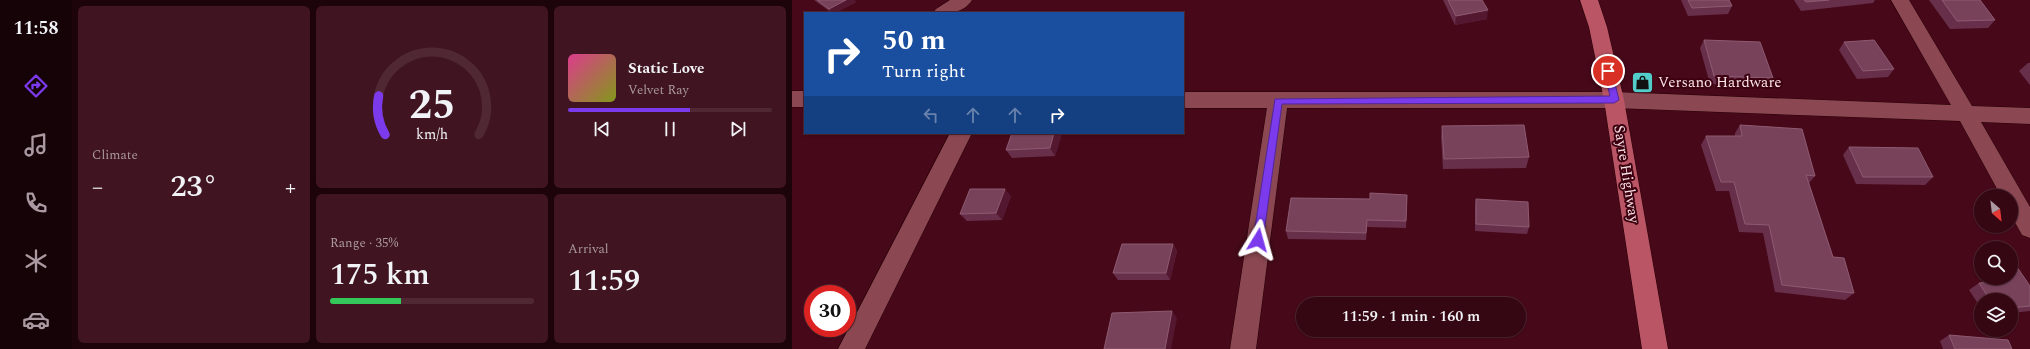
<!DOCTYPE html>
<html lang="en">
<head>
<meta charset="utf-8">
<style>
	:root { --surface:#350713; --page:#401521; --text:#f1f3f6; --muted:#aa99a0; --line:#4f2833; --accent:#7c3aed }
	body { margin:0; font-family:Spectral,serif; background:var(--page); color:var(--text); height:100vh; display:flex; flex-direction:column; font-size:15px; white-space:nowrap }
	* { box-sizing:border-box; margin:0 }
	p { font-size:13px; color:var(--muted) }
	.icon { flex:none; width:22px; height:22px; fill:none; stroke:currentColor; stroke-width:2; stroke-linecap:round; stroke-linejoin:round }
	.map { position:relative; flex:1; overflow:hidden }
	.sheet { display:flex; flex-direction:column; gap:6px; padding:6px; background:#1d040a; width:720px }
	.sheet>* { flex:none }
	.guide { position:absolute; left:12px; top:12px; width:380px; height:122px; border-radius:0px; box-shadow:0 1px 3px #0004,0 0 0 1px var(--line); background:#1a4fa0; color:#fff; overflow:hidden }
	.needle { width:26px; rotate:152deg }
	.buttons { position:absolute; left:1182px; top:189px; display:grid; gap:8px }
	.buttons a { display:grid; place-items:center; width:44px; height:44px; border-radius:50%; background:var(--surface); box-shadow:0 1px 3px #0004,0 0 0 1px var(--line); font-size:20px }
	.speed { position:absolute; left:12px; top:285px; display:flex; gap:8px; font-size:20px; font-weight:700; text-align:center }
	.speed>* { display:grid; place-content:center; width:52px; height:52px; border-radius:50%; background:var(--surface); box-shadow:0 1px 3px #0004,0 0 0 1px var(--line); line-height:1 }
	.speed .limit { border:6px solid #d22; background:#fff; color:#111 }
	.pin { position:absolute; display:grid; place-items:center; width:34px; height:34px; color:#fff; margin:-17px; border:2px solid #fff; border-radius:50%; box-shadow:0 1px 4px #0007 }
	.me { position:absolute; width:44px; margin:-22px; rotate:8deg; stroke-linejoin:round; filter:drop-shadow(0 0 3px #0008) }
	.turn { display:flex; align-items:center; gap:14px; height:84px; padding:0 12px; font-size:18px }
	.turn .icon { width:52px; height:52px; stroke-width:2.5 }
	.turn b { display:block; font-size:28px; line-height:34px }
	.lanes { display:flex; align-items:center; height:38px; padding:0 12px; background:#0003; justify-content:center; gap:20px; direction:ltr }
	.lanes .off { opacity:.35 }
	.big { font-size:30px; font-weight:600; line-height:1.1 }
	.sheet .card { flex:1; display:flex; flex-direction:column; justify-content:center; gap:6px; min-width:0; padding:0 14px; border-radius:6px; background:var(--page) }
	.sheet .dial { align-items:center; gap:0 }
	.dial svg { height:104px; overflow:visible; fill:none; stroke:var(--line); stroke-width:7; stroke-linecap:round; text-anchor:middle }
	.dial text { fill:var(--text); stroke:none }
	.song { display:flex; align-items:center; gap:12px }
	.cover { width:48px; height:48px; border-radius:6px; background:linear-gradient(135deg,hsl(330 70% 55%),hsl(70 70% 35%)) }
	.played { height:4px; border-radius:2px; background:linear-gradient(90deg,var(--accent) 60%,var(--line) 60%) }
	.keys { display:flex; justify-content:space-around; direction:ltr }
	.heat { display:flex; justify-content:space-between; align-items:center; font-size:22px; direction:ltr }
	.charge { height:6px; border-radius:3px; background:linear-gradient(90deg,#34c759 35%,var(--line) 0) }
	.sheet .tiles { flex:1; display:grid; gap:6px; grid-template-columns:repeat(3,1fr) }
	.card:first-child { grid-row:span 2 }
	.trip { position:absolute; left:504px; top:297px; width:230px; height:40px; border-radius:20px; background:var(--surface); box-shadow:0 1px 3px #0004,0 0 0 1px var(--line); font-weight:600; line-height:40px; text-align:center }
	main { display:flex; flex:1; min-height:0 }
	.tab-bar { display:flex; flex-direction:column; width:72px; justify-content:space-around; align-items:center; background:#150308; color:var(--muted) }
	.tab-bar .icon { width:28px; height:28px }
	.tab-bar .active { color:var(--accent) }
	.tab-bar b { font-size:18px; color:var(--text) }
	.map>svg:first-child { display:block }
	.lines { fill:none; stroke-linecap:round; stroke-linejoin:round }
	.minor-casing { stroke:#260006; stroke-width:1 }
	.tertiary-casing { stroke:#260006; stroke-width:1 }
	.trunk-casing { stroke:#260006; stroke-width:1 }
	.minor { fill:#8c4852; fill-rule:evenodd }
	.tertiary { fill:#8c4852; fill-rule:evenodd }
	.trunk { fill:#ba5565; fill-rule:evenodd }
	.wall { fill:#682f4b }
	.shaded-wall { fill:#541730 }
	.building { fill:#78425b; stroke:#8d5b71 }
	.route { fill:#7c3aed; stroke:#51269a }
	.labels { text-anchor:middle; stroke-width:4; stroke-linejoin:round; paint-order:stroke }
	.poi-label { font-size:15px; fill:#fce3e5; stroke:#3c0010; text-anchor:start }
	.street-label { font-size:15px; fill:#fce3e5; stroke:#3c0010 }
</style>
</head>
<body>
<main>
<nav class="tab-bar">
<b>11:58</b>
<svg class="icon active" aria-label="directions" viewBox="0 0 24 24"><path d="M12 3l9 9-9 9-9-9zM9 14v-3h6M13 9l2 2-2 2"/></svg>
<svg class="icon" aria-label="music" viewBox="0 0 24 24"><path d="M9 18V5l10-2v13"/><circle cx="6" cy="18" r="3"/><circle cx="16" cy="16" r="3"/></svg>
<svg class="icon" aria-label="phone" viewBox="0 0 24 24"><path d="M5 4h4l2 5-3 2q2 4 5 5l2-3 5 2v4C11 20 4 13 5 4z"/></svg>
<svg class="icon" aria-label="climate" viewBox="0 0 24 24"><path d="M12 3v18M4 7l16 10M4 17L20 7"/></svg>
<svg class="icon" aria-label="car" viewBox="0 0 24 24"><path d="M5 17H2v-5l4-1 3-4h7l3 4 3 1v5h-3M9 17h6M6 11h13"/><circle cx="7" cy="17" r="2"/><circle cx="17" cy="17" r="2"/></svg>
</nav>
<section class="sheet">
<div class="tiles">
<div class="card"><p>Climate</p>
<div class="heat"><a>−</a><b class="big">23°</b><a>+</a></div>
</div>
<div class="card dial"><svg viewBox="0 0 100 80">
<path d="M14 69A42 42 0 1 1 86 69"/>
<path d="M14 69A42 42 0 0 1 9 39" stroke="#7c3aed"/>
<text x="50" y="56" font-size="32" font-weight="700">25</text>
<text x="50" y="72" font-size="11">km/h</text>
</svg></div>
<div class="card">
<div class="song"><i class="cover"></i><div><b>Static Love</b><p>Velvet Ray</p></div></div>
<div class="played"></div>
<div class="keys"><svg class="icon" aria-label="previous" viewBox="0 0 24 24"><path d="M18 5L8 12l10 7zM5 5v14"/></svg><svg class="icon" aria-label="pause" viewBox="0 0 24 24"><path d="M8 5v14M16 5v14"/></svg><svg class="icon" aria-label="next" viewBox="0 0 24 24"><path d="M6 5l10 7-10 7zM19 5v14"/></svg></div>
</div>
<div class="card"><p>Range · 35%</p><b class="big">175 km</b><div class="charge"></div></div>
<div class="card"><p>Arrival</p><b class="big">11:59</b></div>
</div>
</section>
<div class="map">
<svg width="1238" height="349" viewBox="0 0 1238 349">
	<rect width="100%" height="100%" fill="#470919"/>
	<g class="lines">
		<defs>
			<path id="minor" d="M158,0h22c-9,14 -24,13 -39,13l3,-4z
				M1099,0h18l63,106 58,2v16l-49,-2 49,85v31l-8,-3 -11,-20v-19h-10l-41,-75 -346,-13 -7,-3 -3,-5 3,-5 7,-3 337,13z
				M486,93l7,3 3,5 -32,248h-26l38,-248 3,-5z
				M158,133h22l-107,216h-27z"/>
			<path id="tertiary" d="M0,91h13v16h-13z
				M391,92h431l7,3 3,5 -3,5 -7,3h-431z"/>
			<path id="trunk" d="M788,0h18l9,27 17,73 44,249h-26l-38,-249 -15,-73z"/>
		</defs>
		<use href="#minor" class="minor-casing"/>
		<use href="#tertiary" class="tertiary-casing"/>
		<use href="#trunk" class="trunk-casing"/>
		<use href="#minor" class="minor"/>
		<use href="#tertiary" class="tertiary"/>
		<use href="#trunk" class="trunk"/>
	</g>
	<path class="wall" d="M22,0h40l2,2 -21,11h-3z
		M651,0h39l5,19 -32,6z
		M889,0h48l3,6 -4,8 -40,2z
		M1002,0h81l-2,3 -72,8z
		M1137,0h51l15,20 -7,8 -38,1z
		M912,40l69,38 -5,8 -58,-2 -10,-36z
		M1052,42l50,27 -6,8 -31,2 -18,-29z
		M1236,63h2v22l-11,-14z
		M948,125l75,51 -6,7 24,74 21,36 -9,7 -70,-8 -12,-59 -24,-1 -10,-41h-13l-15,-46 5,-9h29v-3z
		M650,126l87,31 -3,11 -83,1 -2,-32z
		M220,133h50l-7,23 -43,2 -6,-8z
		M1057,147l84,30 -8,8 -69,-1 -13,-29z
		M615,195l-1,33 -39,-1 -1,13 -78,-1 -2,-8z
		M219,196l-9,24 -35,1 -7,-7z
		M684,199l53,28 -2,7 -52,-3v-24z
		M381,244l4,7 -7,29h-52l-5,-7z
		M1193,278h26l19,8v25l-19,2v-13h-30v8l-12,-18 10,-7 9,-1z
		M1157,335l63,14h-69l-3,-8z"/>
	<path class="shaded-wall" d="M54,0h8l2,2 -21,11h-3l-3,-4z
		M696,10l-1,9 -32,6 1,-9z
		M262,133h8l-7,23 -5,-8z
		M213,189l6,7 -9,24 -6,-7z
		M381,244l4,7 -7,29 -4,-7z
		M380,311l5,7 -6,31h-6z"/>
	<path class="building" d="M25,0h29l-17,9z
		M656,0h34l6,10 -32,6z
		M896,0h41l3,6 -40,2z
		M1012,0h25l-23,2z
		M1150,0h38l15,20 -38,1z
		M912,40l56,2 13,36 -59,-2z
		M1082,40l20,29 -31,2 -19,-29z
		M732,125l5,32 -85,2 -2,-33z
		M948,125l62,4 13,47 -9,-1 27,82 11,1 10,35 -72,-8 -13,-60 -24,-1 -11,-42h-13l-15,-46h36z
		M220,133h42l-4,15 -44,2z
		M1057,147l69,1 15,29h-70z
		M178,189h35l-9,24 -36,1z
		M578,193l37,2 -1,26 -39,-1 -1,13 -80,-2 5,-33 79,1z
		M684,199l52,3 1,25 -53,-3z
		M330,244h51l-7,29h-53z
		M1225,267l13,19v20l-19,2v-8h-21l-11,-17 23,-2 -2,-3h11v-10z
		M380,311l-7,38h-61l8,-36z
		M1157,335l59,5 4,9h-57z"/>
	<path class="route" d="M816,68l4,3 7,29 -5,3 -332,1 -19,136 -1,3h-7l-2,-3 22,-141 335,-3 -6,-25z"/>
	<defs>
		<symbol id="shop-square" viewBox="-11 -11 22 22"><rect x="-9" y="-9" width="18" height="18" rx="4" fill="#53cdc9" stroke="#3c0010"/><path d="M-5-2.5h2.3a2.7 3.5 0 0 1 5.4 0H5L5.5 6h-11ZM-1.5-2.5h3a1.5 2.3 0 0 0-3 0Z" fill="#111"/></symbol>
	</defs>
	<g fill-rule="evenodd">
		<use href="#shop-square" x="838" y="70" width="25" height="25"/>
	</g>
	<g class="labels">
		<g class="poi-label">
			<text x="866" y="87">Versano Hardware</text>
		</g>
		<g class="street-label">
			<text transform="translate(835 174) rotate(81)" y="5">Sayre Highway</text>
		</g>
	</g>
</svg>
<div class="buttons">
<a><svg class="needle" viewBox="-14 -14 28 28"><path d="M0-13l5 13h-10z" fill="#e53935"/><path d="M0 13l5-13h-10z" fill="#aa99a0"/></svg></a>
<a><svg class="icon" aria-label="search" viewBox="0 0 24 24"><circle cx="10" cy="10" r="6"/><path d="M15 15l6 6"/></svg></a>
<a><svg class="icon" aria-label="layers" viewBox="0 0 24 24"><path d="M12 4l9 5-9 5-9-5zM3 14l9 5 9-5"/></svg></a>
</div>
<div class="speed"><div class="limit">30</div></div>
<div class="pin" style="left:816px;top:71px;background:#d93025"><svg class="icon" aria-label="arrive" viewBox="0 0 24 24"><path d="M6 21V4h12l-3 4 3 4H6"/></svg></div>
<svg class="me" style="left:466px;top:240px" viewBox="-20 -20 40 40"><path d="M0-17L14 15 0 8-14 15z" fill="#7c3aed" stroke="#fff" stroke-width="4"/></svg>
<div class="trip">11:59 · 1 min · 160 m</div>
<div class="guide">
<div class="turn"><svg class="icon" aria-label="right" viewBox="0 0 24 24"><path d="M7 20v-9h11M14 6l5 5-5 5"/></svg><div><b>50 m</b>Turn right</div></div>
<div class="lanes"><svg class="icon off" aria-label="left" viewBox="0 0 24 24"><path d="M17 20v-9H6M10 6l-5 5 5 5"/></svg><svg class="icon off" aria-label="ahead" viewBox="0 0 24 24"><path d="M12 20V5M6 11l6-6 6 6"/></svg><svg class="icon off" aria-label="ahead" viewBox="0 0 24 24"><path d="M12 20V5M6 11l6-6 6 6"/></svg><svg class="icon" aria-label="right" viewBox="0 0 24 24"><path d="M7 20v-9h11M14 6l5 5-5 5"/></svg></div>
</div>
</div>
</main>
</body>
</html>
